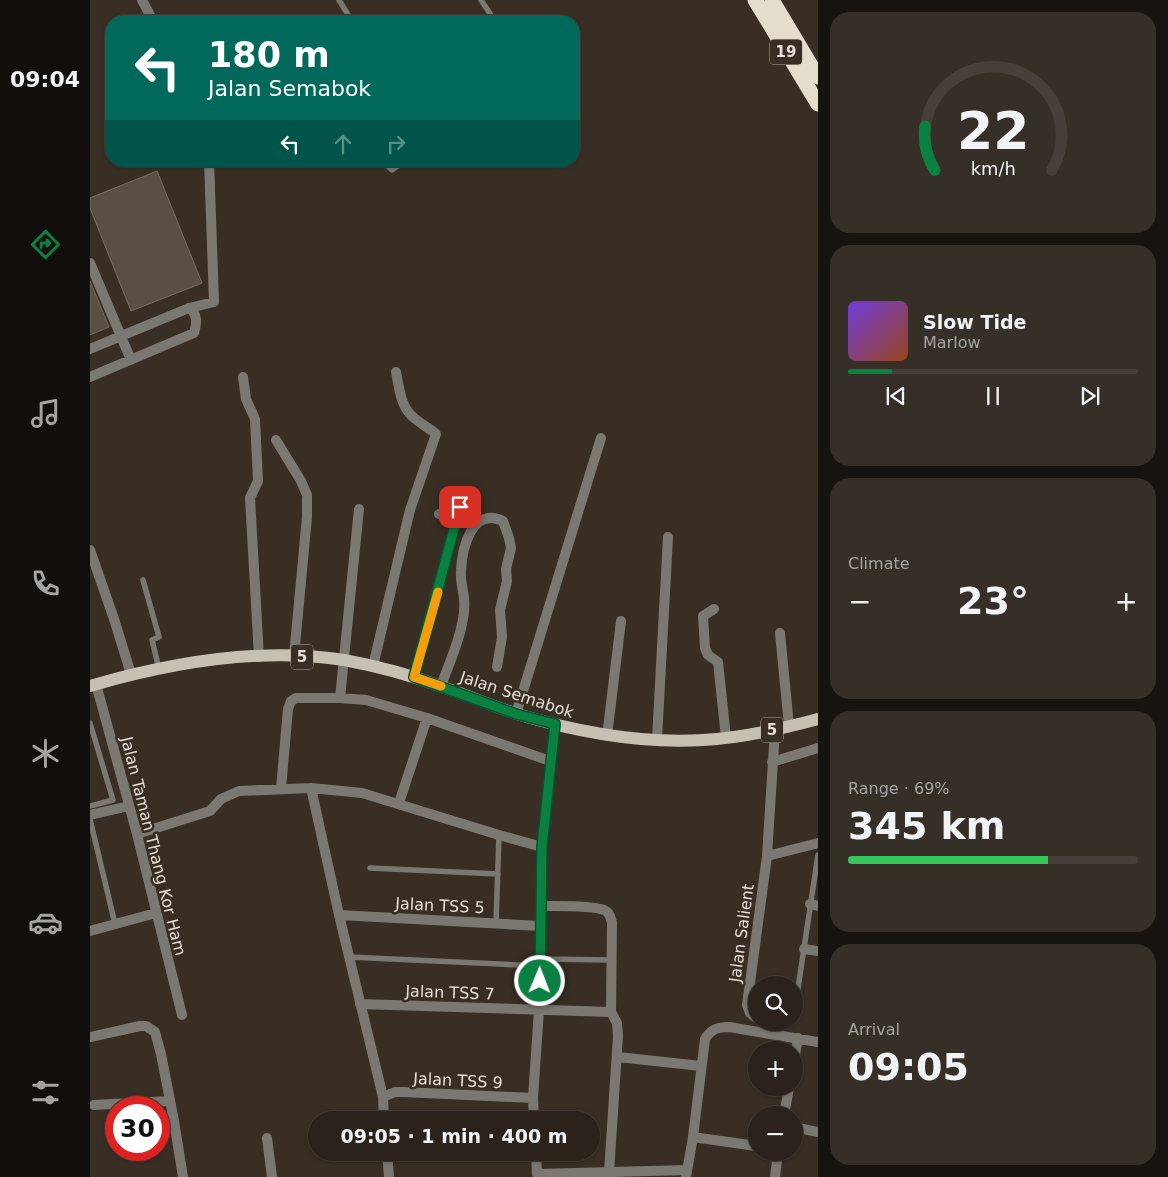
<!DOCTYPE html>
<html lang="en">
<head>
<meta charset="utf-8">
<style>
	:root { --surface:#2a221b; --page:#362f28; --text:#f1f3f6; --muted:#a5a4a3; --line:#463f3a; --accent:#0b8043 }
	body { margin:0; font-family:"DejaVu Sans",sans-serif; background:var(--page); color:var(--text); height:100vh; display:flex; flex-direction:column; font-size:19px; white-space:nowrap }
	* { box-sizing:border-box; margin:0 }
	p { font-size:16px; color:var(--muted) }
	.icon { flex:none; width:28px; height:28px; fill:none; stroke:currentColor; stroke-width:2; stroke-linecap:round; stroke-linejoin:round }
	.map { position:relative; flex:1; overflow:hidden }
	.drawer { display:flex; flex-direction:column; gap:12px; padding:12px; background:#17130f; width:350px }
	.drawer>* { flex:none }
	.hud { position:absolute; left:15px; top:15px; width:475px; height:152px; border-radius:20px; box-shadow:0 1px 4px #0004,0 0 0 1px var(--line); background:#00695c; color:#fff; overflow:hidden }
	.tools { position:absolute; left:658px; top:976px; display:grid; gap:10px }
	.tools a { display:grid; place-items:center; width:55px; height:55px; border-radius:50%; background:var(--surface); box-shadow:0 1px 4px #0004,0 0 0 1px var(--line); font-size:25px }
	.speed { position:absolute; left:15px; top:1096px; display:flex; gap:10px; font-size:25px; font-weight:700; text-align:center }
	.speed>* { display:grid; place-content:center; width:65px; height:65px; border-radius:50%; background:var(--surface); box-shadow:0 1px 4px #0004,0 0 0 1px var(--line); line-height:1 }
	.speed .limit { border:8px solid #d22; background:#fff; color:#111 }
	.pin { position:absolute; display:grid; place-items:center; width:42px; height:42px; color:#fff; margin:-21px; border-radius:10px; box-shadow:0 2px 8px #0006 }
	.me { position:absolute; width:55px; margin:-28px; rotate:1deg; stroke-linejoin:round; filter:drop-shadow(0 0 4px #0008) }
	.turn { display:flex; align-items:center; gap:18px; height:105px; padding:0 20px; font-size:22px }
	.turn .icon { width:65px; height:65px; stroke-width:2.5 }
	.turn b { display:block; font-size:35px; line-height:42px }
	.lanes { display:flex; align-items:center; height:48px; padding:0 20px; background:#0003; justify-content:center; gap:25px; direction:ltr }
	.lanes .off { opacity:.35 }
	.big { font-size:38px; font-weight:800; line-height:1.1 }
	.drawer .card { flex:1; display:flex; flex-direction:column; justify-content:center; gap:8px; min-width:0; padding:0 18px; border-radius:20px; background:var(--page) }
	.drawer .dial { align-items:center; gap:0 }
	.dial svg { height:130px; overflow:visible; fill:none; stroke:var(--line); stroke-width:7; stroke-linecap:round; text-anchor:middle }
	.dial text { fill:var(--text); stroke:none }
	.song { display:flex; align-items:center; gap:15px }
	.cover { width:60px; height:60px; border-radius:8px; background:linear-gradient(135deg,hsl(260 70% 55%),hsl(20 70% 35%)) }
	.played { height:5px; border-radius:2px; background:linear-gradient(90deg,var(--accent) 15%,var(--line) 15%) }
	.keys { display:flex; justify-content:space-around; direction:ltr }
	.heat { display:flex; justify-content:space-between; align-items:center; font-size:28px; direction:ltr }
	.charge { height:8px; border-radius:4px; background:linear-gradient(90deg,#34c759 69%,var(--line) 0) }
	.trip { position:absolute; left:218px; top:1111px; width:292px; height:50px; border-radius:25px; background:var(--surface); box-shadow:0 1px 4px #0004,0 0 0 1px var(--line); font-weight:800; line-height:50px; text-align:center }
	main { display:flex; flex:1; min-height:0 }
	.tabs { display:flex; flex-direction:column; width:90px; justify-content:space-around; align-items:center; background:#110e0b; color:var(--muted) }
	.tabs .icon { width:35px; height:35px }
	.tabs .on { color:var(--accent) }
	.tabs b { font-size:22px; color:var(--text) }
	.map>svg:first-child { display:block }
	.building { fill:#594f44; stroke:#796d63 }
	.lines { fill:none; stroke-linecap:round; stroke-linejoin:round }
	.lane { stroke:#7b7872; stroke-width:5.5 }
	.street { stroke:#7b7872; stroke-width:10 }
	.primary { stroke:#c6c0b3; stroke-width:12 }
	.highway { stroke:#e4dccd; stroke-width:15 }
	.route-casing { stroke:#07532c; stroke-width:12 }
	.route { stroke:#0b8043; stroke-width:9 }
	.slow { stroke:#f59e0b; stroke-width:9 }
	.labels { text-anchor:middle; stroke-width:5; stroke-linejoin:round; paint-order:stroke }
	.shield { fill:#382e24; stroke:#b2aba3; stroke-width:1 }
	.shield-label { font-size:15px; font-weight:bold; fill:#e7e0da }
	.street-label { font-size:16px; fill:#e7e0da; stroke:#382e24 }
</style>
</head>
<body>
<main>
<nav class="tabs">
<b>09:04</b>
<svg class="icon on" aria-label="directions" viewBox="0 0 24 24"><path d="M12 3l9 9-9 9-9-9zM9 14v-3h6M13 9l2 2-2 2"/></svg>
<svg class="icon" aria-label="music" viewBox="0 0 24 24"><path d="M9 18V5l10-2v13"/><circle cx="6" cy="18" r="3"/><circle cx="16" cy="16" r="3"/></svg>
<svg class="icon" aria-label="phone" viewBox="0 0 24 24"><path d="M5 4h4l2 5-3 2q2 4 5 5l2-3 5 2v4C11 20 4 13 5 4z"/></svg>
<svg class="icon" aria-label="climate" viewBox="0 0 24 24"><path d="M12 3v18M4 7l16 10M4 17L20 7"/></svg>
<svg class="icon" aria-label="car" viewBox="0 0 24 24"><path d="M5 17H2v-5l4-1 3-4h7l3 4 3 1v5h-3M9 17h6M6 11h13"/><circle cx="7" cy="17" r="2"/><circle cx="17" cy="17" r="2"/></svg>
<svg class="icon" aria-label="filters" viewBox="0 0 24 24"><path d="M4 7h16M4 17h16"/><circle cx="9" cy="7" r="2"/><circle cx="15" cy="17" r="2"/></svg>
</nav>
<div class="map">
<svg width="728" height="1177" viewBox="0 0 728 1177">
	<rect width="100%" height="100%" fill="#382e24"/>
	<path class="building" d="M67,171l45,112 -71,28 -41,-103v-10z
		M0,281l19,46 -19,8z"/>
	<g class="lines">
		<path class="lane" d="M249,0l13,21
			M391,0l14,21
			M292,161l10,9 12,-9
			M53,580l16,57 -7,3 7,29
			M0,723l23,77 -23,6
			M0,819l25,105
			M280,868l128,6
			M406,923l3,-88
			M259,957l191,9
			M450,959l72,1
			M704,1015l24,-160"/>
		<path class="street" d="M52,0l11,21
			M0,263l41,97
			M0,349l99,-41 25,-6 -5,-141
			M0,377l104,-44c3,-10 4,-19 -5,-25
			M153,377l3,22 9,20 3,62 -8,17 9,159
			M186,440l25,41 6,14v22l-13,139
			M349,514l18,5
			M0,550l24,69 17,55
			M624,609l-11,7 2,32 3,7 10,7 8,76
			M690,633l9,93
			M283,666l37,-156 26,-76c-8,-7 -19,-12 -26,-20 -10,-11 -11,-28 -14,-42
			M324,677l46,-170
			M6,684l41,150 45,181
			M351,686c7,-20 17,-41 21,-62 2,-8 3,-17 2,-26 -1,-9 -4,-18 -3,-27 1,-23 11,-65 42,-50l6,17 2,10 -5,21 1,12 -7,29 2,27 -5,30
			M250,698l19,-189
			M426,714l85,-276
			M517,736l14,-115
			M567,739l11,-202
			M682,762l46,-14
			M191,788l7,-79 3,-8 5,-3h44l26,2 61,18 123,43
			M221,788l28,127 44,182 1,23
			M309,803l28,-85
			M0,815l39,-9
			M47,834l73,-23 11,-12 18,-8 72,-3 51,5 137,42 43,12
			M677,856l51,-13
			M720,904l8,2
			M451,906c14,0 50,-1 63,4 6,2 6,7 8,12l-1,90
			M249,915l201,11
			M0,931l66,-18
			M714,949l14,2
			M270,1004l251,8
			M666,1018l-6,-5 -3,-8 20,-149 8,-126
			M687,1022l7,2 5,-2
			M0,1037l50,-11h6l9,6 6,22 13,67 9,56
			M528,1057l83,9
			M704,1061l4,-23
			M293,1097l12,-5h8l130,6
			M4,1105l76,-4
			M694,1115l5,-27
			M444,1120l-1,-22 6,-88 3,-163 13,-123
			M704,1127l24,5
			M603,1137l63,9
			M177,1138l5,39
			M297,1152l2,25
			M446,1152l1,22 150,-4
			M519,1172l9,-136 -1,-13 -6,-11
			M596,1177l7,-40 12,-98c6,-10 13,-12 24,-12l89,15
			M685,1177l3,-25"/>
		<path class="primary" d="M0,686c79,-23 172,-39 254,-26 33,6 67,15 98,27 25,8 50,19 75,27 60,18 123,30 186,26 39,-2 78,-11 115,-21"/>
		<path class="highway" d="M665,0l63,104
			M682,0l46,77"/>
	</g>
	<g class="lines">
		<defs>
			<path id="route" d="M370,507l-46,170 102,37 39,10 -13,123 -2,134"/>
		</defs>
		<use href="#route" class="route-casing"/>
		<use href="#route" class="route"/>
		<path class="slow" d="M348,592l-24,85 27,9"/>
	</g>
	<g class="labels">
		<g class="shield">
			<rect x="680" y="39.5" width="32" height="25" rx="4"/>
			<rect x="201" y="644.5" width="22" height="25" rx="4"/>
			<rect x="671" y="717.5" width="22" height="25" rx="4"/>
		</g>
		<g class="shield-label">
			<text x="696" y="57">19</text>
			<text x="212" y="662">5</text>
			<text x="682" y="735">5</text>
		</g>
		<g class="street-label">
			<text transform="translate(427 694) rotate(18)" y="6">Jalan Semabok</text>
			<text transform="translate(64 846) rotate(76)" y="6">Jalan Taman Thang Kor Ham</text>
			<text transform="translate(350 905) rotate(3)" y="6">Jalan TSS 5</text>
			<text transform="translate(651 933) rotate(-82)" y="6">Jalan Salient</text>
			<text transform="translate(360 992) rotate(2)" y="6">Jalan TSS 7</text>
			<text transform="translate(368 1080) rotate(3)" y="6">Jalan TSS 9</text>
		</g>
	</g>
</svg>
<div class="tools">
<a><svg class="icon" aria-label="search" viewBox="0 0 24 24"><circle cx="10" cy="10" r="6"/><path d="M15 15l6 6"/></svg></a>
<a>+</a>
<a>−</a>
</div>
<div class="speed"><div class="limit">30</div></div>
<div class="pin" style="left:370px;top:507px;background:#d93025"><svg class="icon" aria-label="arrive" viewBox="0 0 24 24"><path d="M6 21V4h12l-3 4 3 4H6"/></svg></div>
<svg class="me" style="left:450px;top:981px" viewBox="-20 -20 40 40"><circle r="17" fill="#0b8043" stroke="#fff" stroke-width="3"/><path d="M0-11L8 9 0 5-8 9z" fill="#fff"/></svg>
<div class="trip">09:05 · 1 min · 400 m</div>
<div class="hud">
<div class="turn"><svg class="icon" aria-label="left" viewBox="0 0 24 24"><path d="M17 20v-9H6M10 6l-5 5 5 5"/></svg><div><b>180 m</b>Jalan Semabok</div></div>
<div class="lanes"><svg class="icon" aria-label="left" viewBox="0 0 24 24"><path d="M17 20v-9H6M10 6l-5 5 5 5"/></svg><svg class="icon off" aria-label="ahead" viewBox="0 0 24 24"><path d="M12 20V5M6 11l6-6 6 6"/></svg><svg class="icon off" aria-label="right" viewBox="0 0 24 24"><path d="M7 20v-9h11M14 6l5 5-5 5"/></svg></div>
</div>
</div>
<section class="drawer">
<div class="card dial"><svg viewBox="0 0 100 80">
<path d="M14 69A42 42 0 1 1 86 69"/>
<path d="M14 69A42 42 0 0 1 8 42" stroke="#0b8043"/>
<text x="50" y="56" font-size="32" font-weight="700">22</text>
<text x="50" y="72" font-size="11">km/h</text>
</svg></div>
<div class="card">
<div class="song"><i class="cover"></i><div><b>Slow Tide</b><p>Marlow</p></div></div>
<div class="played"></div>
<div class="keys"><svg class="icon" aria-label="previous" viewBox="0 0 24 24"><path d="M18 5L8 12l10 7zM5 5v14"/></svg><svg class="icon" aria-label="pause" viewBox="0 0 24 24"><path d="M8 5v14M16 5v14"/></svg><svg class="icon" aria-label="next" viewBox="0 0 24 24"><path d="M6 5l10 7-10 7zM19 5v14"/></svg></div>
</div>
<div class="card"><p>Climate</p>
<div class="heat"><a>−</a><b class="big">23°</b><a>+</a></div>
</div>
<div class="card"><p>Range · 69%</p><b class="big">345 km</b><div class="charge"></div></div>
<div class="card"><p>Arrival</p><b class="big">09:05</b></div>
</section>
</main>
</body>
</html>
